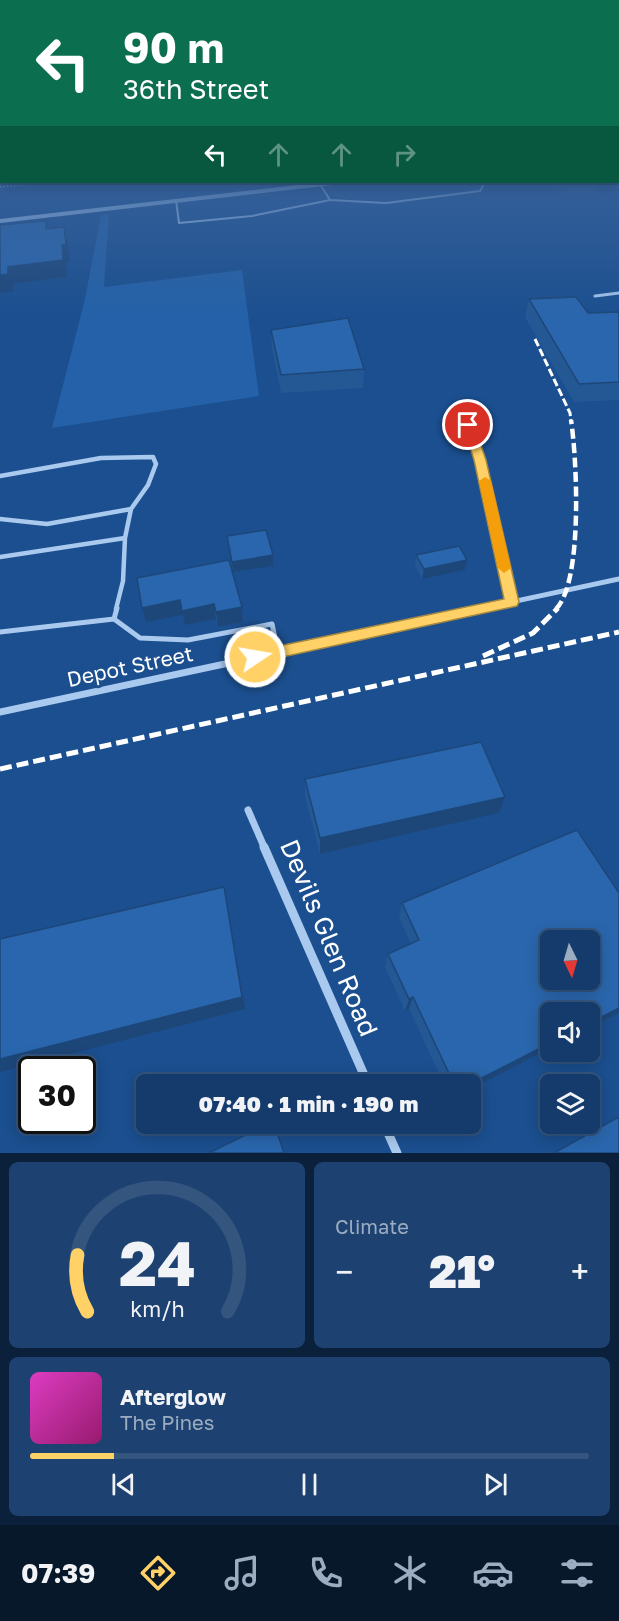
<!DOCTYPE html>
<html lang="en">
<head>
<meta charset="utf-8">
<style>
	:root { --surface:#143b6b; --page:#1d4271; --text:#f1f3f6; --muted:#9dadc1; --line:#33557e; --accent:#ffd166 }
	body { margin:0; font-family:"Golos Text",sans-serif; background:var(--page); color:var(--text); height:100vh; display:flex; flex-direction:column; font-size:22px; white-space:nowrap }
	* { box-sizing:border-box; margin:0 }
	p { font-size:20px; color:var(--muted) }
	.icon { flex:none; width:33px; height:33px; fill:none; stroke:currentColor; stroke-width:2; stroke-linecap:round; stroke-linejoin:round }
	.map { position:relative; height:1153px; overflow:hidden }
	.panel { display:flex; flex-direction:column; gap:9px; padding:9px; background:#0b203b; flex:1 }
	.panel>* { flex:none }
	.guide { position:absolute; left:0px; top:0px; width:620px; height:183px; box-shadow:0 3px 15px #0003,0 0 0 2px var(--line); background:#0b6e4f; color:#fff; overflow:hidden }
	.needle { width:39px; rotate:175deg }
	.controls { position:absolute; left:540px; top:930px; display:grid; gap:12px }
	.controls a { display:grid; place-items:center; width:60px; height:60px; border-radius:9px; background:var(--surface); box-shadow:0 3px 15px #0003,0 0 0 2px var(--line); font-size:30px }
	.speed { position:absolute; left:18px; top:1056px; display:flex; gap:12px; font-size:30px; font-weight:700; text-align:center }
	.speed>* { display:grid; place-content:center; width:78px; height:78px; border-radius:50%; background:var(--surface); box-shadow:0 3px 15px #0003,0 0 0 2px var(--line); line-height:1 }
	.speed .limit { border:3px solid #111; border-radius:9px; background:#fff; color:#111 }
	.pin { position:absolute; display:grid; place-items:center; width:51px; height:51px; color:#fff; margin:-26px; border:3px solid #fff; border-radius:50%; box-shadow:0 2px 6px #0007 }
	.me { position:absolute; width:66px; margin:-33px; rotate:78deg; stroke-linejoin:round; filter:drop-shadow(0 0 4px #0008) }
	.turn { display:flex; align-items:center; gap:21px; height:126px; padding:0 24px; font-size:27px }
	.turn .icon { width:78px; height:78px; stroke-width:2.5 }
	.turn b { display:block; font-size:42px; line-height:51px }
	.lanes { display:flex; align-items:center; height:57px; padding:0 24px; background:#0003; justify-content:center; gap:30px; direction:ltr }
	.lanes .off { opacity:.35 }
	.big { font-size:45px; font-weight:800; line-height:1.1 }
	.panel .card { flex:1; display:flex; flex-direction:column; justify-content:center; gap:9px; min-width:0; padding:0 21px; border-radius:9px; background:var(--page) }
	.panel .dial { align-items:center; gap:0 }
	.dial svg { height:156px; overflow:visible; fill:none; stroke:var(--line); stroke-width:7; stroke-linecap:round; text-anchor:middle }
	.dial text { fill:var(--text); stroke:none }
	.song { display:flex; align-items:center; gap:18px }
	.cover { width:72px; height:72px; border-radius:9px; background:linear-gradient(135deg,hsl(310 70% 55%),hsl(320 70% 35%)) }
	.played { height:6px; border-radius:3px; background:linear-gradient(90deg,var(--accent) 15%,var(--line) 15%) }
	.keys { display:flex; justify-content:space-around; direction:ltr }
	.heat { display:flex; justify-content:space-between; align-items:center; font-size:33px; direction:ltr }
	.panel .tiles { flex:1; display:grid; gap:9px; grid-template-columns:1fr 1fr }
	.card:last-child { grid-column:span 2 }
	.trip { position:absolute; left:136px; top:1074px; width:345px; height:60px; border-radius:9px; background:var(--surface); box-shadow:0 3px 15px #0003,0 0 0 2px var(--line); font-weight:800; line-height:60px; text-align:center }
	.tab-bar { display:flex; height:96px; justify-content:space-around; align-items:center; background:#08182b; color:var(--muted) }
	.tab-bar .icon { width:42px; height:42px }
	.tab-bar .active { color:var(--accent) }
	.tab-bar b { font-size:27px; color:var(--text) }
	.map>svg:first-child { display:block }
	.green { fill:#2461a8 }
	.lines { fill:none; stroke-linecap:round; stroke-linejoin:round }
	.path { stroke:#a9c9ee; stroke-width:2; stroke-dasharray:1.5 2; stroke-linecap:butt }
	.service-far3 { stroke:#a9c9ee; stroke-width:2 }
	.service-far2 { stroke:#a9c9ee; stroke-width:3 }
	.service-far1 { stroke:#a9c9ee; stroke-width:4.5 }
	.service { stroke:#a9c9ee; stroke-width:5 }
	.minor-far3 { stroke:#a9c9ee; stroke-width:4 }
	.minor-far2 { stroke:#a9c9ee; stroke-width:5 }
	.minor-far1 { stroke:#a9c9ee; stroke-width:7 }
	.minor { stroke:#a9c9ee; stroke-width:9 }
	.rail-far2 { stroke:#fff; stroke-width:3; stroke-dasharray:8 3; stroke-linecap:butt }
	.rail-far1 { stroke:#fff; stroke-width:4.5; stroke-dasharray:10 4.5; stroke-linecap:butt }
	.rail { stroke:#fff; stroke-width:5; stroke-dasharray:12 5; stroke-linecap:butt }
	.wall { fill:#245895 }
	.shaded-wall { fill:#1d4779 }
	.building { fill:#2a66ad; stroke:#1d4779; stroke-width:1.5; fill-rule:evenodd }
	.route { fill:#ffd166; stroke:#a68842; stroke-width:1.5 }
	.slow { fill:#f59e0b }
	.labels { text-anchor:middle; stroke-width:6; stroke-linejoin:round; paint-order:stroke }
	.street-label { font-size:21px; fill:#fff; stroke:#1b4f8f }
	.near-street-label { font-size:26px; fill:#fff; stroke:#1b4f8f }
</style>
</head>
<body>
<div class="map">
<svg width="619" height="1153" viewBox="0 0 619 1153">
	<rect width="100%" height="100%" fill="#1b4f8f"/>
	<path class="green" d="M109,214l-5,73 138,-17 17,126 -207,32 33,-129 16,-84z"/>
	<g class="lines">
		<path class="path" d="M0,187l46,-5"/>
		<path class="service-far3" d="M320,184l10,16
			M176,200l3,23 73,-7 78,-16 56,3 94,-12 5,-9"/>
		<path class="service-far2" d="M595,296l24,-3"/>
		<path class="service-far1" d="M0,476l101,-18 52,-1 3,7 -8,21 -17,24 -6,29 -2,43 -7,28
			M0,519l47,5 84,-15
			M0,557l125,-19"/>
		<path class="service" d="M117,608l-3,11 26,19 48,2 84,-16 6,28
			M0,632l114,-13"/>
		<path class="minor-far3" d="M0,221l341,-39"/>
		<path class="minor-far2" d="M468,425l12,35 32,142
			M479,609l140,-30"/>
		<path class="minor-far1" d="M0,712l486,-104
			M248,810l17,39"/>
		<path class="minor" d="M264,847l104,237
			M384,1124l13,29"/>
		<path class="rail-far2" d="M535,339l35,74 1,8"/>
		<path class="rail-far1" d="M556,609c27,-27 21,-150 15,-189"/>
		<path class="rail" d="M483,656l50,-23 25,-25
			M0,769l619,-137"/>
	</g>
	<path class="wall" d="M550,182h44l2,1 -2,11 -26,1z
		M529,299l59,14 31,-1v88l-45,2 -49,-85z
		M271,330l93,39 -1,19 -82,5 -9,-45z
		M227,536l46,19v11l-40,6z
		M416,555l51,5 -2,10 -43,9 -7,-13z
		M242,607l1,15 -25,5 -2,-8 -31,6 -2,-10 -37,7 -4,-14z
		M305,779l200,18 -6,16 -179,41 -15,-58z
		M619,893v120l-29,15 -119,56h-27l-35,-75 -4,2 -20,-44 3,-13 23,-10 -12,-26 3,-15z"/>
	<path class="shaded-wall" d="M64,227l4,16 2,18 -4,1 1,15 -54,7v8l-13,1v-18l8,-8 54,-22z
		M273,555v11l-40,6 -1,-10z
		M467,560l-2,10 -43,9 2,-10z
		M180,600l3,15 -37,7 -4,-14z
		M214,604l2,15 -31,6 -3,-14z
		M242,607l1,15 -25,5 -2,-15z
		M505,797l-6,16 -179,41v-16z
		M224,887l21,122 -245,63v-13z
		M413,997l-4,12 -4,2 4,-12z
		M619,1008v5l-29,15v-5z
		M550,1043v5l-79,41v-5h-1z"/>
	<path class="building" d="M567,182h27l2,1 -25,1z
		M46,221v8l18,-2 2,18h-4l1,15 -55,7v7l-8,1v-50z
		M576,297l12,16 31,-1v70l-40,2 -50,-85z
		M348,318l16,51 -83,6 -10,-45z
		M266,530l7,25 -41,7 -5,-26z
		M459,546l8,14 -43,9 -8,-14z
		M229,560l13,47 -26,5 -2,-8 -32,7 -2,-11 -38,8 -5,-30z
		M481,742l24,55 -185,41 -15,-59z
		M577,830l42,63v115l-29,15v-11h-40v31l-80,41h-16l-41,-87 -4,2 -21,-45 31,-14 -17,-37zM550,940h40v40h-40z
		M224,887l18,110 -242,62v-120z
		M619,1117v36h-65z
		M268,1124h6l10,29h-75z"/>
	<linearGradient id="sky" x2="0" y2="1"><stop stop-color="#0f2b4f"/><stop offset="0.5" stop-color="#39639b"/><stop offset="1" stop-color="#39639b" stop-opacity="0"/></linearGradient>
	<rect width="619" height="319" fill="url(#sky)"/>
	<path class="route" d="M464,422l10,3 12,35 33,142 -2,4 -262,57 -6,-1 -2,-5 8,-6 249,-52 -30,-139 -11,-35z"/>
	<path class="slow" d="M485,477l6,4 20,87 -7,5 -6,-5 -19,-87z"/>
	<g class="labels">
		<g class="street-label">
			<text transform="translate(130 667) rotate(-12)" y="7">Depot Street</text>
		</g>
		<g class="near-street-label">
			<text transform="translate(329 938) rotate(67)" y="9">Devils Glen Road</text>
		</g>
	</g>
</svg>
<div class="controls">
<a><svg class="needle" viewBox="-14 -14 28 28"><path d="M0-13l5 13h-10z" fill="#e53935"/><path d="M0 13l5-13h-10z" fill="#9dadc1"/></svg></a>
<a><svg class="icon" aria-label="sound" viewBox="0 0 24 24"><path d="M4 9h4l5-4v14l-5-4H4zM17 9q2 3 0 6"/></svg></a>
<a><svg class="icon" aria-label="layers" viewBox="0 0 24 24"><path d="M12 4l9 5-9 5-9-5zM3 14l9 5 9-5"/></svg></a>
</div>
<div class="speed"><div class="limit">30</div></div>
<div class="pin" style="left:468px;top:425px;background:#d93025"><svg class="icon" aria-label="arrive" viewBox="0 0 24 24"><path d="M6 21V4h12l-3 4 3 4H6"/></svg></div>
<svg class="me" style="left:255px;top:657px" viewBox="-20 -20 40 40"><circle r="17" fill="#ffd166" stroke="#fff" stroke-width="3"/><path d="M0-11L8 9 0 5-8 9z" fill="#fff"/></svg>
<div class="trip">07:40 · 1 min · 190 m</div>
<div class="guide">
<div class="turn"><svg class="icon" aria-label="left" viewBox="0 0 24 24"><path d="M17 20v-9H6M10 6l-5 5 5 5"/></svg><div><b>90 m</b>36th Street</div></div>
<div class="lanes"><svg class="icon" aria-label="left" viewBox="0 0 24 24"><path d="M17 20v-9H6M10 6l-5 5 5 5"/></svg><svg class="icon off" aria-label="ahead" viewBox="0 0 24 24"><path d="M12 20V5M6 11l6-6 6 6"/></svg><svg class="icon off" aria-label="ahead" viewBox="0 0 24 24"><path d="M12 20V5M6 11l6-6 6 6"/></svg><svg class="icon off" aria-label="right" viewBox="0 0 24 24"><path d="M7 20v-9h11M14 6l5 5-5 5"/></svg></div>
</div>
</div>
<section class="panel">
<div class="tiles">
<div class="card dial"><svg viewBox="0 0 100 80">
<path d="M14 69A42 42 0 1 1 86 69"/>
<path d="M14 69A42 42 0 0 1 9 40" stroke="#ffd166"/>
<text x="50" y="56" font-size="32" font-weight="700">24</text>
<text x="50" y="72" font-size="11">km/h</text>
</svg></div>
<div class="card"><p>Climate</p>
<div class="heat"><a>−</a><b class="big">21°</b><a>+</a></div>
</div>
<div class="card">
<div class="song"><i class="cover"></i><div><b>Afterglow</b><p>The Pines</p></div></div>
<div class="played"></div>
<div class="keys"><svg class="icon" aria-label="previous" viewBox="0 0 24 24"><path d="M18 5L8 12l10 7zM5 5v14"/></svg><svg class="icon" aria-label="pause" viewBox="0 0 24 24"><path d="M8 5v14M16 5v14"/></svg><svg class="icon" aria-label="next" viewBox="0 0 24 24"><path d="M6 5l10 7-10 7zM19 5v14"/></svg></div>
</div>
</div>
</section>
<nav class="tab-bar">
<b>07:39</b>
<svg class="icon active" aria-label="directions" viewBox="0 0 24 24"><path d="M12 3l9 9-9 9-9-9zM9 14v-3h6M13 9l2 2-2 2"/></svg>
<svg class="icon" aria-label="music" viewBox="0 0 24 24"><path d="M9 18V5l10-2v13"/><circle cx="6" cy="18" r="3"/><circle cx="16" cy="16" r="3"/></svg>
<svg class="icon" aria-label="phone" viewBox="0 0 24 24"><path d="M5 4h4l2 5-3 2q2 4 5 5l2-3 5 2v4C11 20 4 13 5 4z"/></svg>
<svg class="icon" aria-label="climate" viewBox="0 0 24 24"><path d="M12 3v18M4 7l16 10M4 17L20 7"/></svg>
<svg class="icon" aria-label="car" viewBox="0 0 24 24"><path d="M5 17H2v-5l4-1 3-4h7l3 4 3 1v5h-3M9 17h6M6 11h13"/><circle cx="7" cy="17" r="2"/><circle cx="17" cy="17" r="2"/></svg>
<svg class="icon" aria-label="filters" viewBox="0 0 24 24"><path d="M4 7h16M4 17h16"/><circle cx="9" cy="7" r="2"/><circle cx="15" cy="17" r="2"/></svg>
</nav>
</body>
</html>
